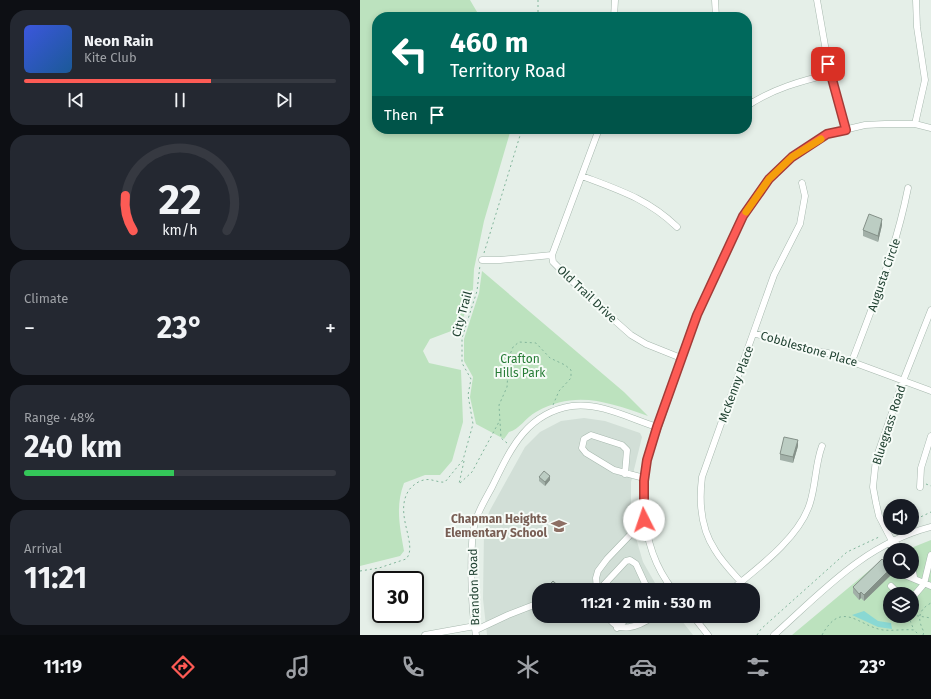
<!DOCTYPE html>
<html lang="en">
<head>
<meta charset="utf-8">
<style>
	:root { --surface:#171b24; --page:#242831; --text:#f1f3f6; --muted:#9ea1a6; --line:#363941; --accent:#fd5b55 }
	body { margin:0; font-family:"Fira Sans",sans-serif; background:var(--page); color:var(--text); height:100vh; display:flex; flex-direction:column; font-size:15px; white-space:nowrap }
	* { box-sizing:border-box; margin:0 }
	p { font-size:13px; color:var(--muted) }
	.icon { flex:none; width:22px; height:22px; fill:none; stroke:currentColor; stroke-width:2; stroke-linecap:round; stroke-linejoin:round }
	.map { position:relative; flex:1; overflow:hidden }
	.details { display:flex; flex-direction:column; gap:10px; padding:10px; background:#0d0f14; width:360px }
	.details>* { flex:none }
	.banner { position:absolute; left:12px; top:12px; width:380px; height:122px; border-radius:16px; box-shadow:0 2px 6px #0003; background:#00695c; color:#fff; overflow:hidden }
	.controls { position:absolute; left:523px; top:499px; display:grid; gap:8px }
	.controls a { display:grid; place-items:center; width:36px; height:36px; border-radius:50%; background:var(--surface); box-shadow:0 2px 6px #0003; font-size:20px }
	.speed { position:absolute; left:12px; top:571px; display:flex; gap:8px; font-size:20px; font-weight:700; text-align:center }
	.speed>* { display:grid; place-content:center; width:52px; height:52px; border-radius:50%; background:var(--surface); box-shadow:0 2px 6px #0003; line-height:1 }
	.speed .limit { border:2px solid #111; border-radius:6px; background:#fff; color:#111 }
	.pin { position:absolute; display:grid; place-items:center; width:34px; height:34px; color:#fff; margin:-17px; border-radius:8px; box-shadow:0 2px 6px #0006 }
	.me { position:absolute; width:44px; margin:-22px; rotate:356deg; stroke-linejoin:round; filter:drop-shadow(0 0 3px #0008) }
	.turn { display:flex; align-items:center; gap:14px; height:84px; padding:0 12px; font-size:18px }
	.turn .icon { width:52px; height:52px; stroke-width:2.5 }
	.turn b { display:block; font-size:28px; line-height:34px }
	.then { display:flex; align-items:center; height:38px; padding:0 12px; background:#0003; gap:8px; font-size:15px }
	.big { font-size:30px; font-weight:700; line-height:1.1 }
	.details .card { flex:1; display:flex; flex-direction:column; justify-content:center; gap:6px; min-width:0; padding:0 14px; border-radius:16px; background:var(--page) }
	.details .dial { align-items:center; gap:0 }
	.dial svg { height:104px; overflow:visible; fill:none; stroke:var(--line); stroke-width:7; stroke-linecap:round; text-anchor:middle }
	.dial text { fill:var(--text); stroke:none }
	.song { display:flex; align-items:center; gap:12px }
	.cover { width:48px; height:48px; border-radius:6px; background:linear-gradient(135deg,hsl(230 70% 55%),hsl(210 70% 35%)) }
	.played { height:4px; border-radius:2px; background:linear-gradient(90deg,var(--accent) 60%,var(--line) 60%) }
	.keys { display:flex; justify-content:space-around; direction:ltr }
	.heat { display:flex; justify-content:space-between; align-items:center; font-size:22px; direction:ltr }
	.charge { height:6px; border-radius:3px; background:linear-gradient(90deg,#34c759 48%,var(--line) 0) }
	.trip { position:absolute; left:172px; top:583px; width:228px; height:40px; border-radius:16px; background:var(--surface); box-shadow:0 2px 6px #0003; font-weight:700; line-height:40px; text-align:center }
	.tab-bar { display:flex; height:64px; justify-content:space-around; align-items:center; background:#090b0e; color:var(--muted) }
	.tab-bar .icon { width:28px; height:28px }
	.tab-bar .active { color:var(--accent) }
	.tab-bar b { font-size:18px; color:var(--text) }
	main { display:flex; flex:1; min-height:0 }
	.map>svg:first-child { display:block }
	.built { fill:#d2dfd7 }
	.green { fill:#bce2be; fill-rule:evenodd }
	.water { fill:#89d8d3 }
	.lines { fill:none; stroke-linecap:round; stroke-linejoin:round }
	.minor-casing { stroke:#a7b8ae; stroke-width:7 }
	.path { stroke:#82b59b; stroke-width:1; stroke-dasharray:2 3; stroke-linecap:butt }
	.minor { stroke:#fff; stroke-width:6 }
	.wall { fill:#a2b0a8 }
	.shaded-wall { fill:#849088 }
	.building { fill:#bccdc3; stroke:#849088 }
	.route-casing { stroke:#a43b37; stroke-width:10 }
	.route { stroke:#fd5b55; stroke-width:7 }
	.slow { stroke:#f59e0b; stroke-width:7 }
	.labels { text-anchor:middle; stroke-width:4; stroke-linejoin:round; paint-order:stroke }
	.street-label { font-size:12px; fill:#224333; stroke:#f6fbf7 }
	.park-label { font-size:12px; fill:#287d37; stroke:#f6fbf7 }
	.education-label { font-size:12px; font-weight:bold; fill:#785e54; stroke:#f6fbf7; text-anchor:end }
</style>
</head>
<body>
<main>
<section class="details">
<div class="card">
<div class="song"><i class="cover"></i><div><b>Neon Rain</b><p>Kite Club</p></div></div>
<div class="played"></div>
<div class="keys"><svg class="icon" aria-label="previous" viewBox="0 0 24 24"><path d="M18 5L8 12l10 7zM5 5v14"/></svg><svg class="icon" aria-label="pause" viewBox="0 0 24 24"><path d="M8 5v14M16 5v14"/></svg><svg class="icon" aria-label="next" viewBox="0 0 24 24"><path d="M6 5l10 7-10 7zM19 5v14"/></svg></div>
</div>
<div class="card dial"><svg viewBox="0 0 100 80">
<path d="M14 69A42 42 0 1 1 86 69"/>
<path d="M14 69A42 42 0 0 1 8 42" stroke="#fd5b55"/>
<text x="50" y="56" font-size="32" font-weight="700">22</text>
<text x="50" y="72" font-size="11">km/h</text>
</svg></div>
<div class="card"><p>Climate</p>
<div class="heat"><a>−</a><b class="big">23°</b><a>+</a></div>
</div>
<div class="card"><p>Range · 48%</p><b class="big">240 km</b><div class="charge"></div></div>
<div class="card"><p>Arrival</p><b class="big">11:21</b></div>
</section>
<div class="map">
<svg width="571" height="635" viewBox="0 0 571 635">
	<rect width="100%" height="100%" fill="#e5efe8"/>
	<path class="built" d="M224,418l21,3 35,12 2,4 -11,45v39l12,41 16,28h-120v26h139l15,19h-206l-4,-36 1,-68 5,-19 36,-65 15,-15 21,-11z"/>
	<path class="green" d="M0,0h110l10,17h-103v112h134l-27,92 -10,48 -1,20 -14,41h-5l-24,9 -7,12 6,12 32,7 2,52 -11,39 -12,14h-15l-21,8c-9,24 -4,44 0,68l-4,5 -40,10z
		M122,271l142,121 24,24c-41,-14 -72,-26 -112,-4 -10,5 -17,18 -27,20l-5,7 -28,-15 -6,-27 3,-20 -9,-16v-22l15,-46z
		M571,540v95h-139l79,-66 19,-11v14h22v-22h-6zM530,594h22v22h-22z"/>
	<path class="water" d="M504,611l14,10 13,2 1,6 -14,-2 -26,-12z"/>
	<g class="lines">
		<defs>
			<path id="minor" d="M355,0l1,17
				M457,0l13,74 16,56
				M254,17l1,-17
				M387,96l4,7
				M387,106c25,-17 54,-25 83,-32
				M555,124l10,-44 -8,-53 -1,-27
				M239,129l-47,126 1,7 35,35 43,38 15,9 35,14
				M222,176c37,14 66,23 95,51
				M122,260h18l52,-5
				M394,333l36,13 38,7 103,38
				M492,361c22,-58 44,-112 56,-173
				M265,474l2,-24 -5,-5 -31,-10 -7,4 -2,9 4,5 28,17 30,8
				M560,487l1,-19 10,-32
				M532,541l8,6 2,3
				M532,550v-9l-13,-25 -3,-13 -3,-16 3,-28 27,-78 28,-71
				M552,566l2,11
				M543,572l4,4 24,10
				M381,582c-9,-10 -19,-20 -26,-32 -14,-21 -16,-49 -13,-73l72,-202 26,-51 5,-28 -3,-13
				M531,586l8,8
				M237,590l-1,-12 2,-7 9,-12 23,-24 16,-5
				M239,590l27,-29 4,-1 6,4 12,26
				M313,590c-30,-38 -33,-85 -26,-130l50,-145 46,-99 26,-37 23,-22 35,-23 38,-9 20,-1h30l16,4
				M371,590c27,-22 69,-53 79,-87 6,-19 5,-38 12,-57
				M552,598l12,-14 7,-29
				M248,616c10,19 30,11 46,0
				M333,616l15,19
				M257,628l12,-12
				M116,630l32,-15 31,-12
				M65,635l50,-9
				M116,635c-5,-26 -6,-77 -3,-103 2,-16 12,-32 19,-45 18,-37 34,-74 80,-81 28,-4 59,13 85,21
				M414,635c49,-44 91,-91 157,-108"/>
		</defs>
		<use href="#minor" class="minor-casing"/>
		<path class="path" d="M178,17v-17
			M124,253l38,-124
			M147,443l-6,-5 -2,-33 8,-18 2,-30 4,-10 6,-5 17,1 14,15 15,7 6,5v8l-12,13 -6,14
			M104,461l-5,23 13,-12 28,-52
			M566,484l5,2
			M552,521l19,-9
			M0,571l19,-3 27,-9c13,-14 -13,-45 3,-69 3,-4 9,-9 15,-10 7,-2 14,3 21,2l18,-22 10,-36 -5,-29 3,-16 -9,-16v-25l15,-47 3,-26
			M552,615l19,3
			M548,616l6,14
			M397,635l4,-6 86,-77 32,-15
			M462,635c20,-36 36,-9 61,-5 10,1 21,-1 31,0l5,5
			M563,635l1,-3c-7,-13 -6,-22 7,-29"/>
		<use href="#minor" class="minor"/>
	</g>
	<path class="wall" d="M522,225l-4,17 -15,-6v-6z
		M438,446l-5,17 -13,-3v-6z
		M179,477l11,3 -5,6 -6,-5z
		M531,572v3l-27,26 -3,-3 -2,2 -6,-7v-6z"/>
	<path class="shaded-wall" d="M522,219v6l-4,17v-6z
		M438,440v6l-5,17v-6z
		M190,476v4l-5,6v-4z
		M530,569l1,6 -27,26v-6z
		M501,592v6l-2,2v-6z"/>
	<path class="building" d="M509,214l13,5 -4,17 -15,-6z
		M424,437l14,3 -5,17 -13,-3z
		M184,471l6,5 -5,6 -6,-5z
		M522,559l8,8v2l-26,26 -3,-3 -2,2 -6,-7z
		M193,581l10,9h-19z"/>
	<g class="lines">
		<defs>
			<path id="route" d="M284,520v-39l3,-21 10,-33 40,-112 46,-99 26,-37 23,-22 35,-23 19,-4 -18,-66"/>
		</defs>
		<use href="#route" class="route-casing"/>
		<use href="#route" class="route"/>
		<path class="slow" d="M386,212l23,-33 23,-22 29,-18"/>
	</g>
	<defs>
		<symbol id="school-bare" viewBox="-9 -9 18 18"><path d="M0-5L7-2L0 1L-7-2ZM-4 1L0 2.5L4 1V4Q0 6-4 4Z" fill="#8d6e63" stroke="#f6fbf7" stroke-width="2.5" paint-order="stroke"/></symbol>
	</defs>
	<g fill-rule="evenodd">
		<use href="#school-bare" x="188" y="515" width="22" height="22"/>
	</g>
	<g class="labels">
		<g class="street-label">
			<text transform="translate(524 275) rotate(-71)" y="4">Augusta Circle</text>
			<text transform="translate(227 294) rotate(43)" y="4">Old Trail Drive</text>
			<text transform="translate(102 314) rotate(-75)" y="4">City Trail</text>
			<text transform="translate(449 349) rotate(16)" y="4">Cobblestone Place</text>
			<text transform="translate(376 384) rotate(-70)" y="4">McKenny Place</text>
			<text transform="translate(529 425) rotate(-72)" y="4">Bluegrass Road</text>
			<text transform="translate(114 587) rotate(-92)" y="4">Brandon Road</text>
		</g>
		<g class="park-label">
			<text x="160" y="363">Crafton<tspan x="160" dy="14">Hills Park</tspan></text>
		</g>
		<g class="education-label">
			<text x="187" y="523">Chapman Heights<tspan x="187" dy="14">Elementary School</tspan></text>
		</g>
	</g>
</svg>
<div class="controls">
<a><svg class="icon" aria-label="sound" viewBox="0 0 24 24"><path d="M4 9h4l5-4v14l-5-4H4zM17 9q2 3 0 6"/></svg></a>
<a><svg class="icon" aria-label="search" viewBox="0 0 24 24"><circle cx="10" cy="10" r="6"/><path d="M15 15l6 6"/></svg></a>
<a><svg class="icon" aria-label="layers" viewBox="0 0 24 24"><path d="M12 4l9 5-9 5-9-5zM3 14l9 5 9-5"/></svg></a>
</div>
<div class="speed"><div class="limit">30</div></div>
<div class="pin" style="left:468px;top:64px;background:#d93025"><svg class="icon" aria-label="arrive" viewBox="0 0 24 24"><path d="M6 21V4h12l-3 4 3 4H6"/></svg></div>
<svg class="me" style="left:284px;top:520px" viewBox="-20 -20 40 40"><circle r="19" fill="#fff"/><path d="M0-13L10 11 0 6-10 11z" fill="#fd5b55"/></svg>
<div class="trip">11:21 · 2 min · 530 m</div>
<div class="banner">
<div class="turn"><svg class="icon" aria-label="left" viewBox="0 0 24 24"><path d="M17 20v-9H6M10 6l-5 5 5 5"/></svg><div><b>460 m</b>Territory Road</div></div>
<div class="then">Then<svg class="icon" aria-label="arrive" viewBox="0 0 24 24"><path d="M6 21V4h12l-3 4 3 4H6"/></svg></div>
</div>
</div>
</main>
<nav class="tab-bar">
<b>11:19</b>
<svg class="icon active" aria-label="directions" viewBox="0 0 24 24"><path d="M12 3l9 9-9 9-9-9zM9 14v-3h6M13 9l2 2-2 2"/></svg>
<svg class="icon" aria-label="music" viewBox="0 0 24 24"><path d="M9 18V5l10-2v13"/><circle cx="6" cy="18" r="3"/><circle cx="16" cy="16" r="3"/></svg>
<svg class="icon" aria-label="phone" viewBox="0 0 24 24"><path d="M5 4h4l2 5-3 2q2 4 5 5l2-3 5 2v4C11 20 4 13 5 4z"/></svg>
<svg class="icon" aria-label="climate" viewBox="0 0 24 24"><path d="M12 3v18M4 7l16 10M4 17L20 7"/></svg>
<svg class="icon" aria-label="car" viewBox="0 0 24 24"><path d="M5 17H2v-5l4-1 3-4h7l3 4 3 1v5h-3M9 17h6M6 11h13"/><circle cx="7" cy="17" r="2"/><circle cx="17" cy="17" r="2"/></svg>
<svg class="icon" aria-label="filters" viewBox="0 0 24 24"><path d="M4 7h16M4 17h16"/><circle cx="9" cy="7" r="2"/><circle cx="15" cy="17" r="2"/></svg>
<b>23°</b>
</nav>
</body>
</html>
